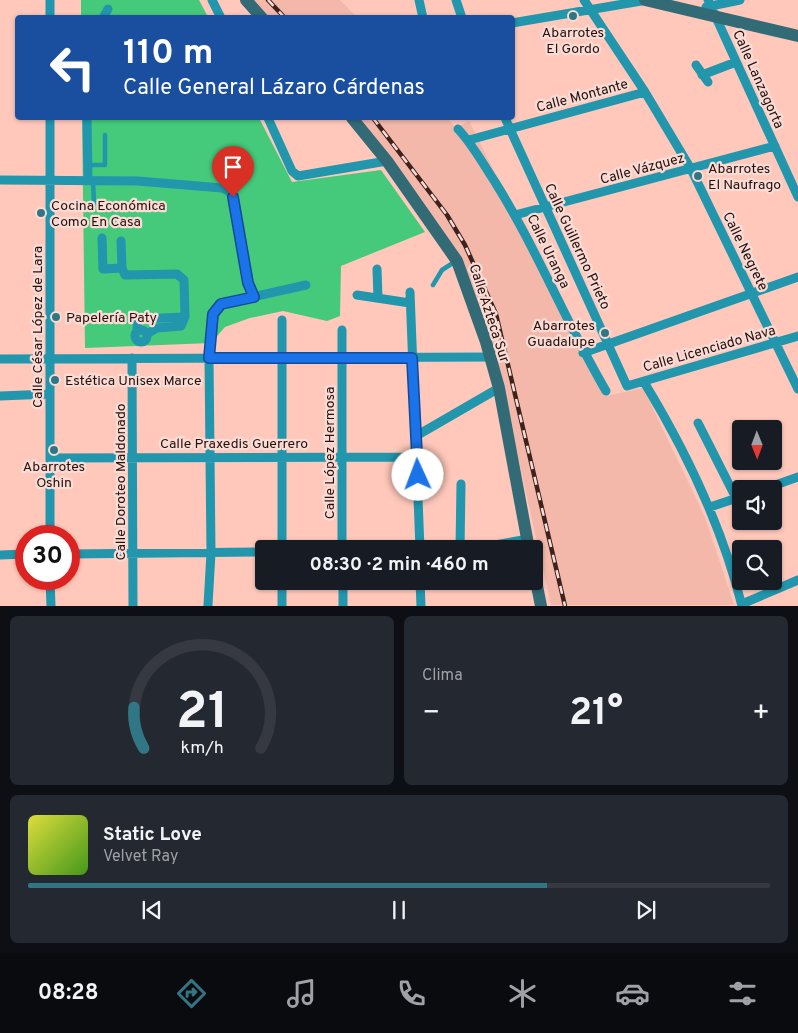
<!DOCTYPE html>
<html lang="es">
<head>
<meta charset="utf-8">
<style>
	:root { --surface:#171b24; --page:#242831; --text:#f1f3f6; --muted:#9ea1a6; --line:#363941; --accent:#317685 }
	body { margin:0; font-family:Overpass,sans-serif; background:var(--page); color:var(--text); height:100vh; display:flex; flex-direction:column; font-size:19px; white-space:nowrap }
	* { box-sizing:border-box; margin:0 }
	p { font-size:16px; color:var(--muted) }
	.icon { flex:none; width:28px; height:28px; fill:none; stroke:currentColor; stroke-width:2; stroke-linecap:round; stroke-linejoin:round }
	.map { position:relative; height:606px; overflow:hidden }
	.drawer { display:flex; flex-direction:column; gap:10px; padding:10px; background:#0d0f14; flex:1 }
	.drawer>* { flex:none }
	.top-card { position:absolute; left:15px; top:15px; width:500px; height:105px; border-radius:5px; box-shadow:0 1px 4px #0004; background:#1a4fa0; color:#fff; overflow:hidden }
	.needle { width:32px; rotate:179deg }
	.tools { position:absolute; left:732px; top:420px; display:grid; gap:10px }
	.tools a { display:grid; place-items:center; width:50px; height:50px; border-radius:5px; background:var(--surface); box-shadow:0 1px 4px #0004; font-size:25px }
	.speed { position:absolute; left:15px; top:525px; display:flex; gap:10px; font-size:25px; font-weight:700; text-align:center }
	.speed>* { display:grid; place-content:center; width:65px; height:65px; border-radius:50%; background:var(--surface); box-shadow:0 1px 4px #0004; line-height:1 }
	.speed .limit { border:8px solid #d22; background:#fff; color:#111 }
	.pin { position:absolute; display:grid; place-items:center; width:42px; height:42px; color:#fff; margin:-51px -21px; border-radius:50% 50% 50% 0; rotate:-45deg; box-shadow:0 0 5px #0007 }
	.pin .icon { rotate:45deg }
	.me { position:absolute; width:55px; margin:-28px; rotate:358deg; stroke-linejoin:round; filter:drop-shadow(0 0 4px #0008) }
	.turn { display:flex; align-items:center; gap:18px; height:105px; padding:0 25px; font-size:22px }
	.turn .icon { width:65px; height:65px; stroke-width:2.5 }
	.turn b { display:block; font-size:35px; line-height:42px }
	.big { font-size:38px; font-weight:700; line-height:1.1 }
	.drawer .widget { flex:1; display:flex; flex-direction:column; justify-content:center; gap:8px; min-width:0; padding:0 18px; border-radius:8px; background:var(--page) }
	.drawer .dial { align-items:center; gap:0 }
	.dial svg { height:130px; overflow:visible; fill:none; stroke:var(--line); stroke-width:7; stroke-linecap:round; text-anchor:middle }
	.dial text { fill:var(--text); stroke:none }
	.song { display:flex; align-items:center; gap:15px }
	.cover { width:60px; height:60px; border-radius:8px; background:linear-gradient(135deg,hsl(60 70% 55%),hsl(100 70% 35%)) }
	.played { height:5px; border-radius:2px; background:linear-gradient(90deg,var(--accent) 70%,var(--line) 70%) }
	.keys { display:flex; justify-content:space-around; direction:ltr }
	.heat { display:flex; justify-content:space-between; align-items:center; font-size:28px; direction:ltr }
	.drawer .tiles { flex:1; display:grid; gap:10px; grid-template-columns:1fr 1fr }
	.widget:last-child { grid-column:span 2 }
	.trip { position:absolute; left:255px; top:540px; width:288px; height:50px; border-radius:5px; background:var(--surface); box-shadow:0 1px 4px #0004; font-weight:700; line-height:50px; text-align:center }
	.menu { display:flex; height:80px; justify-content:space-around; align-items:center; background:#090b0e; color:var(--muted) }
	.menu .icon { width:35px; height:35px }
	.menu .on { color:var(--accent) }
	.menu b { font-size:22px; color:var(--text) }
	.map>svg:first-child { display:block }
	.built { fill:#f3b8aa }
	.green { fill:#45ca7b }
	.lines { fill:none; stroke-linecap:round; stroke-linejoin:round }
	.lane { stroke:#2196ac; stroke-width:4.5 }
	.street { stroke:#2196ac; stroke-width:9 }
	.secondary { stroke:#326a76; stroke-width:12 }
	.rail-casing { stroke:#3e231d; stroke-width:4.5 }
	.rail { stroke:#f9dcd6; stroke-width:2.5; stroke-dasharray:8; stroke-linecap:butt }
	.route-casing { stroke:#114b97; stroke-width:12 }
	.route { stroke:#1a73e8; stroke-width:9 }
	.poi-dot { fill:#317685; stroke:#f9dcd6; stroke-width:2 }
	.labels { text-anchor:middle; stroke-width:4.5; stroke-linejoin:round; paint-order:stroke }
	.poi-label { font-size:14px; fill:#270f0a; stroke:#f9dcd6; text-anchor:start }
	.street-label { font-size:14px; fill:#270f0a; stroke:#f9dcd6 }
</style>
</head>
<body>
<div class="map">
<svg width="798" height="606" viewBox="0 0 798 606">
	<rect width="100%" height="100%" fill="#ffc8bb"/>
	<path class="built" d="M248,0h92l17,17h-93z
		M356,118h91l9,10 13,-7 45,90 12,15 57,131 23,39 37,-8 62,129 29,88h-183l-62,-278 -26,-65z"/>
	<path class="green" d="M81,0h118l9,17h-127z
		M82,118h177l33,64 89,-12 44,62 -84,34 -1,50 -13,5 -44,-10 -33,7 -25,9 -14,16 -126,5z"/>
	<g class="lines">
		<path class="lane" d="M87,165h18v-30
			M93,180l1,25
			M433,285l9,-15 14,-9"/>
		<path class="street" d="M50,0v18
			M212,0l9,18
			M419,0l4,18
			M456,0l6,18
			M584,0l61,92 46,77 107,220
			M708,0l90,197
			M706,7l34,-7
			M103,18l5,-9
			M512,23l135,-23
			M696,65l12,17
			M702,75l34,-13
			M50,118v418
			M87,118l1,62
			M268,118l24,53 6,5 89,-15
			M505,118l122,268 171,-50
			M458,129c15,16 25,35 37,53 42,67 71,141 111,209
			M469,140l176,-48
			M0,180l138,1 84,7 7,3 4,6 15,86 6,14
			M515,215l260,-69
			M102,238l1,31 19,-1
			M121,241l1,27 3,7 52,-1 7,6 1,37 -4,9 -24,2 -10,6
			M377,269l1,29
			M410,292l10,257
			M357,295l53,8
			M135 336a6 6 0 1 1 12 0a6 6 0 1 1-12 0Z
			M342,330v219
			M137,331l1,-11 3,-1 44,-2
			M583,353l215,-76
			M132,358l1,248
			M0,359l490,-2
			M644,382c42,69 78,144 98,224
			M0,396l50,-2
			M698,423l38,75
			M416,436l83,-48
			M50,458l367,-1
			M764,489l34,-12
			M710,507l30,-10
			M282,549v-229
			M460,549l1,-65
			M472,549l56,-10
			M69,554l195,-2
			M0,555l26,-1
			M50,579l1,27
			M343,581v25
			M420,581l1,25
			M742,604l56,-24
			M208,605l3,-52 -2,-195 4,-44 8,-10 85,-19
			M282,606v-25"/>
		<path class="secondary" d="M246,0l16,18
			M645,0l153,36
			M352,118l35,43 70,100 29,81 13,46 30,161
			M534,571l7,35"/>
		<defs>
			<path id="rail" d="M268,0l17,18
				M373,118l74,97 18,30 31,69 69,292"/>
		</defs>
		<use href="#rail" class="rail-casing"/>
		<use href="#rail" class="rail"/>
	</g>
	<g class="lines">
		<defs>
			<path id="route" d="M233,197l15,86 6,14 -33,7 -8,10 -4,44h203l6,117"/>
		</defs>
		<use href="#route" class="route-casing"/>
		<use href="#route" class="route"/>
	</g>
	<g class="poi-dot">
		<circle cx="573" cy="16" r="5"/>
		<circle cx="698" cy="176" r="5"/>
		<circle cx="41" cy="213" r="5"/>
		<circle cx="56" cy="317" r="5"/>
		<circle cx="605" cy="333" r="5"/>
		<circle cx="55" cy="380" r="5"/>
		<circle cx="54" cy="450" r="5"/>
	</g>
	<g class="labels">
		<g class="poi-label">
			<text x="573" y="37" text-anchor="middle">Abarrotes<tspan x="573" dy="16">El Gordo</tspan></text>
			<text x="708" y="173">Abarrotes<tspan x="708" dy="16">El Naufrago</tspan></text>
			<text x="51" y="210">Cocina Económica<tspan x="51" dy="16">Como En Casa</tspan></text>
			<text x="66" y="322">Papelería Paty</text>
			<text x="595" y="330" text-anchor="end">Abarrotes<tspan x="595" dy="16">Guadalupe</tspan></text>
			<text x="65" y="385">Estética Unisex Marce</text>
			<text x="54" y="471" text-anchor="middle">Abarrotes<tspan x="54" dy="16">Oshin</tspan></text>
		</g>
		<g class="street-label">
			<text transform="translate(759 79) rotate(66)" y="5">Calle Lanzagorta</text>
			<text transform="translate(582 95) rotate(-15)" y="5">Calle Montante</text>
			<text transform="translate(642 168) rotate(-15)" y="5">Calle Vázquez</text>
			<text transform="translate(578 246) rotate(65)" y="5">Calle Guillermo Prieto</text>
			<text transform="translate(549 251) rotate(64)" y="5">Calle Uranga</text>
			<text transform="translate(746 251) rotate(64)" y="5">Calle Negrete</text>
			<text transform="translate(490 313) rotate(72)" y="5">Calle Azteca Sur</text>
			<text transform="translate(37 327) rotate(-90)" y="5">Calle César López de Lara</text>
			<text transform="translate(709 348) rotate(-16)" y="5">Calle Licenciado Nava</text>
			<text x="234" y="448">Calle Praxedis Guerrero</text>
			<text transform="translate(329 453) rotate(-90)" y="5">Calle López Hermosa</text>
			<text transform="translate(120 482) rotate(-90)" y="5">Calle Doroteo Maldonado</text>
		</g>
	</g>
</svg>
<div class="tools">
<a><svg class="needle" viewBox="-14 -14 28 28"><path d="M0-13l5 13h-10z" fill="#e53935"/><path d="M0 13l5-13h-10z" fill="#9ea1a6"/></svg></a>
<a><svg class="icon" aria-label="sound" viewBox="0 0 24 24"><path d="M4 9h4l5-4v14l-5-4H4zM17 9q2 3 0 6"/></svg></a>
<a><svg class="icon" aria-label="search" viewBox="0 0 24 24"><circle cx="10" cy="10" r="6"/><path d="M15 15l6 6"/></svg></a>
</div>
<div class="speed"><div class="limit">30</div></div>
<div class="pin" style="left:233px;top:197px;background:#d93025"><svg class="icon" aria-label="arrive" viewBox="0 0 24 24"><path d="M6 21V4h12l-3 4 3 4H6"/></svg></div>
<svg class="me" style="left:418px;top:475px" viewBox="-20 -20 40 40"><circle r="19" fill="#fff"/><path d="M0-13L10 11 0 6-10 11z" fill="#1a73e8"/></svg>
<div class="trip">08:30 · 2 min · 460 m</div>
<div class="top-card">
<div class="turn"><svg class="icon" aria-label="left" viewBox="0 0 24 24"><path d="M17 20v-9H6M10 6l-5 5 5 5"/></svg><div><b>110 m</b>Calle General Lázaro Cárdenas</div></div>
</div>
</div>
<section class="drawer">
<div class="tiles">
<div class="widget dial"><svg viewBox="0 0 100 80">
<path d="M14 69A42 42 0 1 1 86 69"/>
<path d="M14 69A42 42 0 0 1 8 44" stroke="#317685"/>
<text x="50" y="56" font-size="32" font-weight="700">21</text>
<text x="50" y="72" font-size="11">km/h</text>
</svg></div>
<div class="widget"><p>Clima</p>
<div class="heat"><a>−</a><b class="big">21°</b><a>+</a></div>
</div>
<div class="widget">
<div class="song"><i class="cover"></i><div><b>Static Love</b><p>Velvet Ray</p></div></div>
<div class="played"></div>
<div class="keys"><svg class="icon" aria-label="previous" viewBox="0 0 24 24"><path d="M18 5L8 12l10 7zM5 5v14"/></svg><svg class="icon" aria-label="pause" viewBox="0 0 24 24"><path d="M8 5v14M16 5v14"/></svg><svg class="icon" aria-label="next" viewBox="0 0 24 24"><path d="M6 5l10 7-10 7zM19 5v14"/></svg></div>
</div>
</div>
</section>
<nav class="menu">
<b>08:28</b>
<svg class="icon on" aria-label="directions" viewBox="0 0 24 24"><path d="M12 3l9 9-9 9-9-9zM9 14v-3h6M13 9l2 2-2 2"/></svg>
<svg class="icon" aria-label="music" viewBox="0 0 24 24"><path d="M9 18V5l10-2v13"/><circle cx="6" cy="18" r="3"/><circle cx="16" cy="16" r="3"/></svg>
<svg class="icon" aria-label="phone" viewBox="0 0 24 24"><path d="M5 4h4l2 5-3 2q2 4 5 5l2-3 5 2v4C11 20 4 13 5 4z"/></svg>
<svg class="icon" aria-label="climate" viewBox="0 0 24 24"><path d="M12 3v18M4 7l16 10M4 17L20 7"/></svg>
<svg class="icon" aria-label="car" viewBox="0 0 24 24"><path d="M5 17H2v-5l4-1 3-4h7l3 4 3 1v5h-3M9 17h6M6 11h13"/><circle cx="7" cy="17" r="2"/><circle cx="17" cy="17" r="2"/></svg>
<svg class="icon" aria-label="filters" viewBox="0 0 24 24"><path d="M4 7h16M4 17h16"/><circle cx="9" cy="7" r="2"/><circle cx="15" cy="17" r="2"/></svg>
</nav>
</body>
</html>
